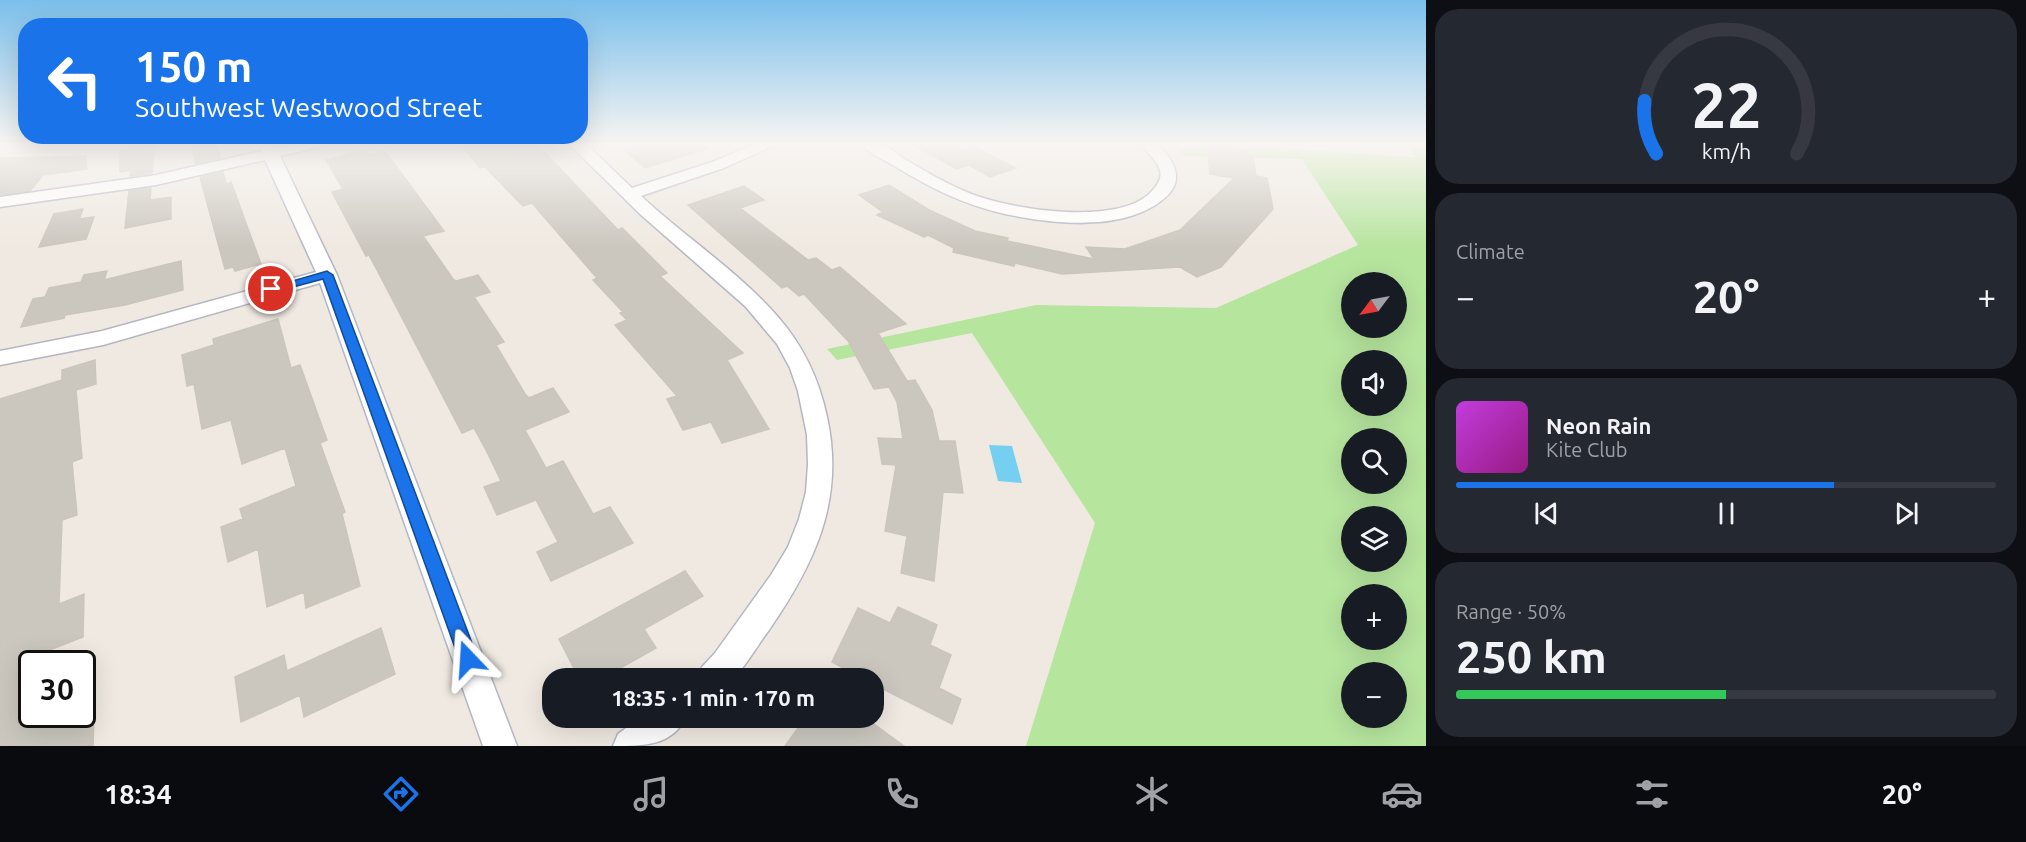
<!DOCTYPE html>
<html lang="en">
<head>
<meta charset="utf-8">
<style>
	:root { --surface:#171b24; --page:#242831; --text:#f1f3f6; --muted:#9ea1a6; --line:#363941; --accent:#1a73e8 }
	body { margin:0; font-family:Ubuntu,sans-serif; background:var(--page); color:var(--text); height:100vh; display:flex; flex-direction:column; font-size:22px; white-space:nowrap }
	* { box-sizing:border-box; margin:0 }
	p { font-size:20px; color:var(--muted) }
	.icon { flex:none; width:33px; height:33px; fill:none; stroke:currentColor; stroke-width:2; stroke-linecap:round; stroke-linejoin:round }
	.map { position:relative; flex:1; overflow:hidden }
	.sheet { display:flex; flex-direction:column; gap:9px; padding:9px; background:#0d0f14; width:600px }
	.sheet>* { flex:none }
	.banner { position:absolute; left:18px; top:18px; width:570px; height:126px; border-radius:24px; box-shadow:0 6px 24px #0002; background:#1a73e8; color:#fff; overflow:hidden }
	.needle { width:39px; rotate:238deg }
	.tools { position:absolute; left:1341px; top:272px; display:grid; gap:12px }
	.tools a { display:grid; place-items:center; width:66px; height:66px; border-radius:50%; background:var(--surface); box-shadow:0 6px 24px #0002; font-size:30px }
	.speed { position:absolute; left:18px; top:650px; display:flex; gap:12px; font-size:30px; font-weight:700; text-align:center }
	.speed>* { display:grid; place-content:center; width:78px; height:78px; border-radius:50%; background:var(--surface); box-shadow:0 6px 24px #0002; line-height:1 }
	.speed .limit { border:3px solid #111; border-radius:9px; background:#fff; color:#111 }
	.pin { position:absolute; display:grid; place-items:center; width:51px; height:51px; color:#fff; margin:-26px; border:3px solid #fff; border-radius:50%; box-shadow:0 2px 6px #0007 }
	.me { position:absolute; width:66px; margin:-33px; rotate:340deg; stroke-linejoin:round; filter:drop-shadow(0 0 4px #0008) }
	.turn { display:flex; align-items:center; gap:21px; height:126px; padding:0 18px; font-size:27px }
	.turn .icon { width:78px; height:78px; stroke-width:2.5 }
	.turn b { display:block; font-size:42px; line-height:51px }
	.big { font-size:45px; font-weight:700; line-height:1.1 }
	.sheet .card { flex:1; display:flex; flex-direction:column; justify-content:center; gap:9px; min-width:0; padding:0 21px; border-radius:24px; background:var(--page) }
	.sheet .dial { align-items:center; gap:0 }
	.dial svg { height:156px; overflow:visible; fill:none; stroke:var(--line); stroke-width:7; stroke-linecap:round; text-anchor:middle }
	.dial text { fill:var(--text); stroke:none }
	.song { display:flex; align-items:center; gap:18px }
	.cover { width:72px; height:72px; border-radius:9px; background:linear-gradient(135deg,hsl(290 70% 55%),hsl(310 70% 35%)) }
	.played { height:6px; border-radius:3px; background:linear-gradient(90deg,var(--accent) 70%,var(--line) 70%) }
	.keys { display:flex; justify-content:space-around; direction:ltr }
	.heat { display:flex; justify-content:space-between; align-items:center; font-size:33px; direction:ltr }
	.charge { height:9px; border-radius:4px; background:linear-gradient(90deg,#34c759 50%,var(--line) 0) }
	.trip { position:absolute; left:542px; top:668px; width:342px; height:60px; border-radius:24px; background:var(--surface); box-shadow:0 6px 24px #0002; font-weight:700; line-height:60px; text-align:center }
	.menu { display:flex; height:96px; justify-content:space-around; align-items:center; background:#090b0e; color:var(--muted) }
	.menu .icon { width:42px; height:42px }
	.menu .current { color:var(--accent) }
	.menu b { font-size:27px; color:var(--text) }
	main { display:flex; flex:1; min-height:0 }
	.map>svg:first-child { display:block }
	.green { fill:#b6e59e; fill-rule:evenodd }
	.water { fill:#75cff0 }
	.building { fill:#cbc7bf; stroke:#cbc5ba; stroke-width:1.5 }
	.lines { fill:none; stroke-linecap:round; stroke-linejoin:round }
	.street-casing { stroke:#b4b7c1; stroke-width:3 }
	.street { fill:#fff; fill-rule:evenodd }
	.route { fill:#1a73e8; stroke:#114b97; stroke-width:1.5 }
</style>
</head>
<body>
<main>
<div class="map">
<svg width="1426" height="746" viewBox="0 0 1426 746">
	<rect width="100%" height="100%" fill="#efe9e1"/>
	<path class="green" d="M1405,144h21v602h-400l69,-223 -123,-190 -135,27 -10,-11 209,-44 180,3 142,-63 -56,-86 -117,-3 -9,-8 114,1 126,8zM1352,282h44v45h-44zM1352,360h44v45h-44zM1352,438h44v45h-44zM1352,516h44v45h-44zM1352,594h44v45h-44zM1352,672h44v45h-44z"/>
	<path class="water" d="M989,445l23,1 10,37 -24,-2z"/>
	<path class="building" d="M155,144l-3,29 -22,3 1,-6 -11,2v-22z
		M191,144h26l3,14 -24,6z
		M460,144h77l81,86 4,-2 45,45 -7,3 83,77 -16,7 42,69 -47,14 -11,-21 -28,8 -16,-31 10,-3 -62,-71 12,-5 -7,-7 3,-1 -30,-32 4,-2 -65,-75 -9,3 -38,-39 -5,1z
		M642,144h65v5l-62,19 -22,-19z
		M911,144h40l10,6 12,-4 43,22 -26,9 -21,-12 -12,4z
		M1207,144h22l24,13 3,19 11,2 6,31 -52,58 -24,10 -17,-10 -118,7 -47,-11 -1,3 -61,-14 1,-4 -26,-13 -4,2 -47,-22 6,-3 -24,-17 30,-10 40,25 46,21 33,7 -1,3 87,18 -8,-12 39,2 55,-19 54,-52 -24,-4z
		M365,150l3,5 17,-4 59,80 -21,5 30,43 3,2 22,-6 12,17 -16,5 30,45 -8,3 29,49 4,4 24,-10 16,24 -44,18 21,38 17,-7 30,53 17,-7 23,36 -82,38 -14,-29 21,-10 -22,-42 -39,15 -13,-28 17,-6 -14,-29 -13,-24 -12,5 -75,-144 -18,-34 -3,1 -34,-64 11,-3 -17,-29z
		M86,156l1,13 -44,6 -13,16 -30,4v-37z
		M223,172l3,12 5,-2 30,82 -26,7 -2,-4 -8,2 -25,-92z
		M744,186l20,14 -24,8 68,52 8,-2 16,12 8,-3 66,57 -28,9 29,48 8,-1 17,30 7,31h16l8,52 -20,-1 -9,89 -33,-8 6,-37 -22,-5 11,-66 -14,-1 -4,-26 25,1 -6,-37 -8,-15 -15,2 -26,-48 -44,-47 -5,2 -12,-10 -5,2 -94,-83z
		M151,188l-1,12 21,-3v22l-46,9 4,-37z
		M83,209l-4,10 15,-2 -8,22 -47,8 15,-33z
		M181,261l2,29 -58,15 -60,10 -1,3 -43,9 12,-28 12,-2 4,-9 32,-6 3,-7 23,-4 -3,9z
		M278,319l13,49 9,-3 27,75 -7,3 25,69 -3,2 18,72 -54,22 -2,-16 -37,15 -9,-58 -30,13 -7,-35 22,-8 -3,-10 56,-23 -11,-38 -43,16 -11,-44 -29,9 -8,-45 -7,2 -5,-31 32,-10 -1,-6z
		M95,360l1,24 -20,6 6,68 -10,4 5,53 -15,5 -3,84 25,-10 -1,43 -36,14 -1,12h-14v51h62l-1,32h-93v-347l62,-19v-10z
		M685,571l18,25 -59,33 12,19 -53,30h-24l-20,-39z
		M898,607l39,18 -7,20 21,10 -12,33 22,11 -9,25 -79,-40v-6h-11l-30,-16 26,-54 32,15z
		M381,628l14,46 -91,43 -4,-22 -59,27 -6,-45 49,-22 3,16z
		M806,717h58l40,29h-119z"/>
	<g class="lines">
		<defs>
			<path id="street" d="M258,144h16l2,4 18,-4h28l-3,3 -39,9 57,119 180,471h-34l-163,-463 -217,62 -103,20v-14l102,-20 214,-59 -51,-112 -109,25 -156,22v-10l156,-22 106,-24z
				M569,144h17l46,44 80,-26 44,-18h21l-53,24 -83,28c44,41 97,75 137,121 26,30 41,62 49,100 18,83 -12,146 -58,213 -12,16 -22,34 -35,48h-37l5,-11 13,-14 56,-78 17,-28 11,-28 7,-27 2,-28 -1,-29 -9,-44 -8,-23 -13,-24 -32,-38 -105,-92z
				M861,144c6,0 14,-1 19,0 8,2 17,10 23,14 20,12 40,24 61,33 40,18 152,36 186,2 22,-21 5,-31 -9,-49h17c14,15 27,33 10,51 -39,38 -115,29 -163,19 -41,-9 -74,-26 -109,-47 -11,-7 -27,-13 -35,-23z
				M641,717h45c-14,29 -42,29 -73,29l5,-12z"/>
		</defs>
		<use href="#street" class="street-casing"/>
		<use href="#street" class="street"/>
	</g>
	<linearGradient id="sky" x2="0" y2="1"><stop stop-color="#7abfeb"/><stop offset="0.58" stop-color="#f8f5f2"/><stop offset="1" stop-color="#f8f5f2" stop-opacity="0"/></linearGradient>
	<rect width="1426" height="248" fill="url(#sky)"/>
	<path class="route" d="M327,271l6,4 145,384 -3,6 -7,3 -7,-3 -2,-6 -136,-380 -52,14 -6,-4z"/>
</svg>
<div class="tools">
<a><svg class="needle" viewBox="-14 -14 28 28"><path d="M0-13l5 13h-10z" fill="#e53935"/><path d="M0 13l5-13h-10z" fill="#9ea1a6"/></svg></a>
<a><svg class="icon" aria-label="sound" viewBox="0 0 24 24"><path d="M4 9h4l5-4v14l-5-4H4zM17 9q2 3 0 6"/></svg></a>
<a><svg class="icon" aria-label="search" viewBox="0 0 24 24"><circle cx="10" cy="10" r="6"/><path d="M15 15l6 6"/></svg></a>
<a><svg class="icon" aria-label="layers" viewBox="0 0 24 24"><path d="M12 4l9 5-9 5-9-5zM3 14l9 5 9-5"/></svg></a>
<a>+</a>
<a>−</a>
</div>
<div class="speed"><div class="limit">30</div></div>
<div class="pin" style="left:271px;top:289px;background:#d93025"><svg class="icon" aria-label="arrive" viewBox="0 0 24 24"><path d="M6 21V4h12l-3 4 3 4H6"/></svg></div>
<svg class="me" style="left:468px;top:659px" viewBox="-20 -20 40 40"><path d="M0-17L14 15 0 8-14 15z" fill="#1a73e8" stroke="#fff" stroke-width="4"/></svg>
<div class="trip">18:35 · 1 min · 170 m</div>
<div class="banner">
<div class="turn"><svg class="icon" aria-label="left" viewBox="0 0 24 24"><path d="M17 20v-9H6M10 6l-5 5 5 5"/></svg><div><b>150 m</b>Southwest Westwood Street</div></div>
</div>
</div>
<section class="sheet">
<div class="card dial"><svg viewBox="0 0 100 80">
<path d="M14 69A42 42 0 1 1 86 69"/>
<path d="M14 69A42 42 0 0 1 8 42" stroke="#1a73e8"/>
<text x="50" y="56" font-size="32" font-weight="700">22</text>
<text x="50" y="72" font-size="11">km/h</text>
</svg></div>
<div class="card"><p>Climate</p>
<div class="heat"><a>−</a><b class="big">20°</b><a>+</a></div>
</div>
<div class="card">
<div class="song"><i class="cover"></i><div><b>Neon Rain</b><p>Kite Club</p></div></div>
<div class="played"></div>
<div class="keys"><svg class="icon" aria-label="previous" viewBox="0 0 24 24"><path d="M18 5L8 12l10 7zM5 5v14"/></svg><svg class="icon" aria-label="pause" viewBox="0 0 24 24"><path d="M8 5v14M16 5v14"/></svg><svg class="icon" aria-label="next" viewBox="0 0 24 24"><path d="M6 5l10 7-10 7zM19 5v14"/></svg></div>
</div>
<div class="card"><p>Range · 50%</p><b class="big">250 km</b><div class="charge"></div></div>
</section>
</main>
<nav class="menu">
<b>18:34</b>
<svg class="icon current" aria-label="directions" viewBox="0 0 24 24"><path d="M12 3l9 9-9 9-9-9zM9 14v-3h6M13 9l2 2-2 2"/></svg>
<svg class="icon" aria-label="music" viewBox="0 0 24 24"><path d="M9 18V5l10-2v13"/><circle cx="6" cy="18" r="3"/><circle cx="16" cy="16" r="3"/></svg>
<svg class="icon" aria-label="phone" viewBox="0 0 24 24"><path d="M5 4h4l2 5-3 2q2 4 5 5l2-3 5 2v4C11 20 4 13 5 4z"/></svg>
<svg class="icon" aria-label="climate" viewBox="0 0 24 24"><path d="M12 3v18M4 7l16 10M4 17L20 7"/></svg>
<svg class="icon" aria-label="car" viewBox="0 0 24 24"><path d="M5 17H2v-5l4-1 3-4h7l3 4 3 1v5h-3M9 17h6M6 11h13"/><circle cx="7" cy="17" r="2"/><circle cx="17" cy="17" r="2"/></svg>
<svg class="icon" aria-label="filters" viewBox="0 0 24 24"><path d="M4 7h16M4 17h16"/><circle cx="9" cy="7" r="2"/><circle cx="15" cy="17" r="2"/></svg>
<b>20°</b>
</nav>
</body>
</html>
